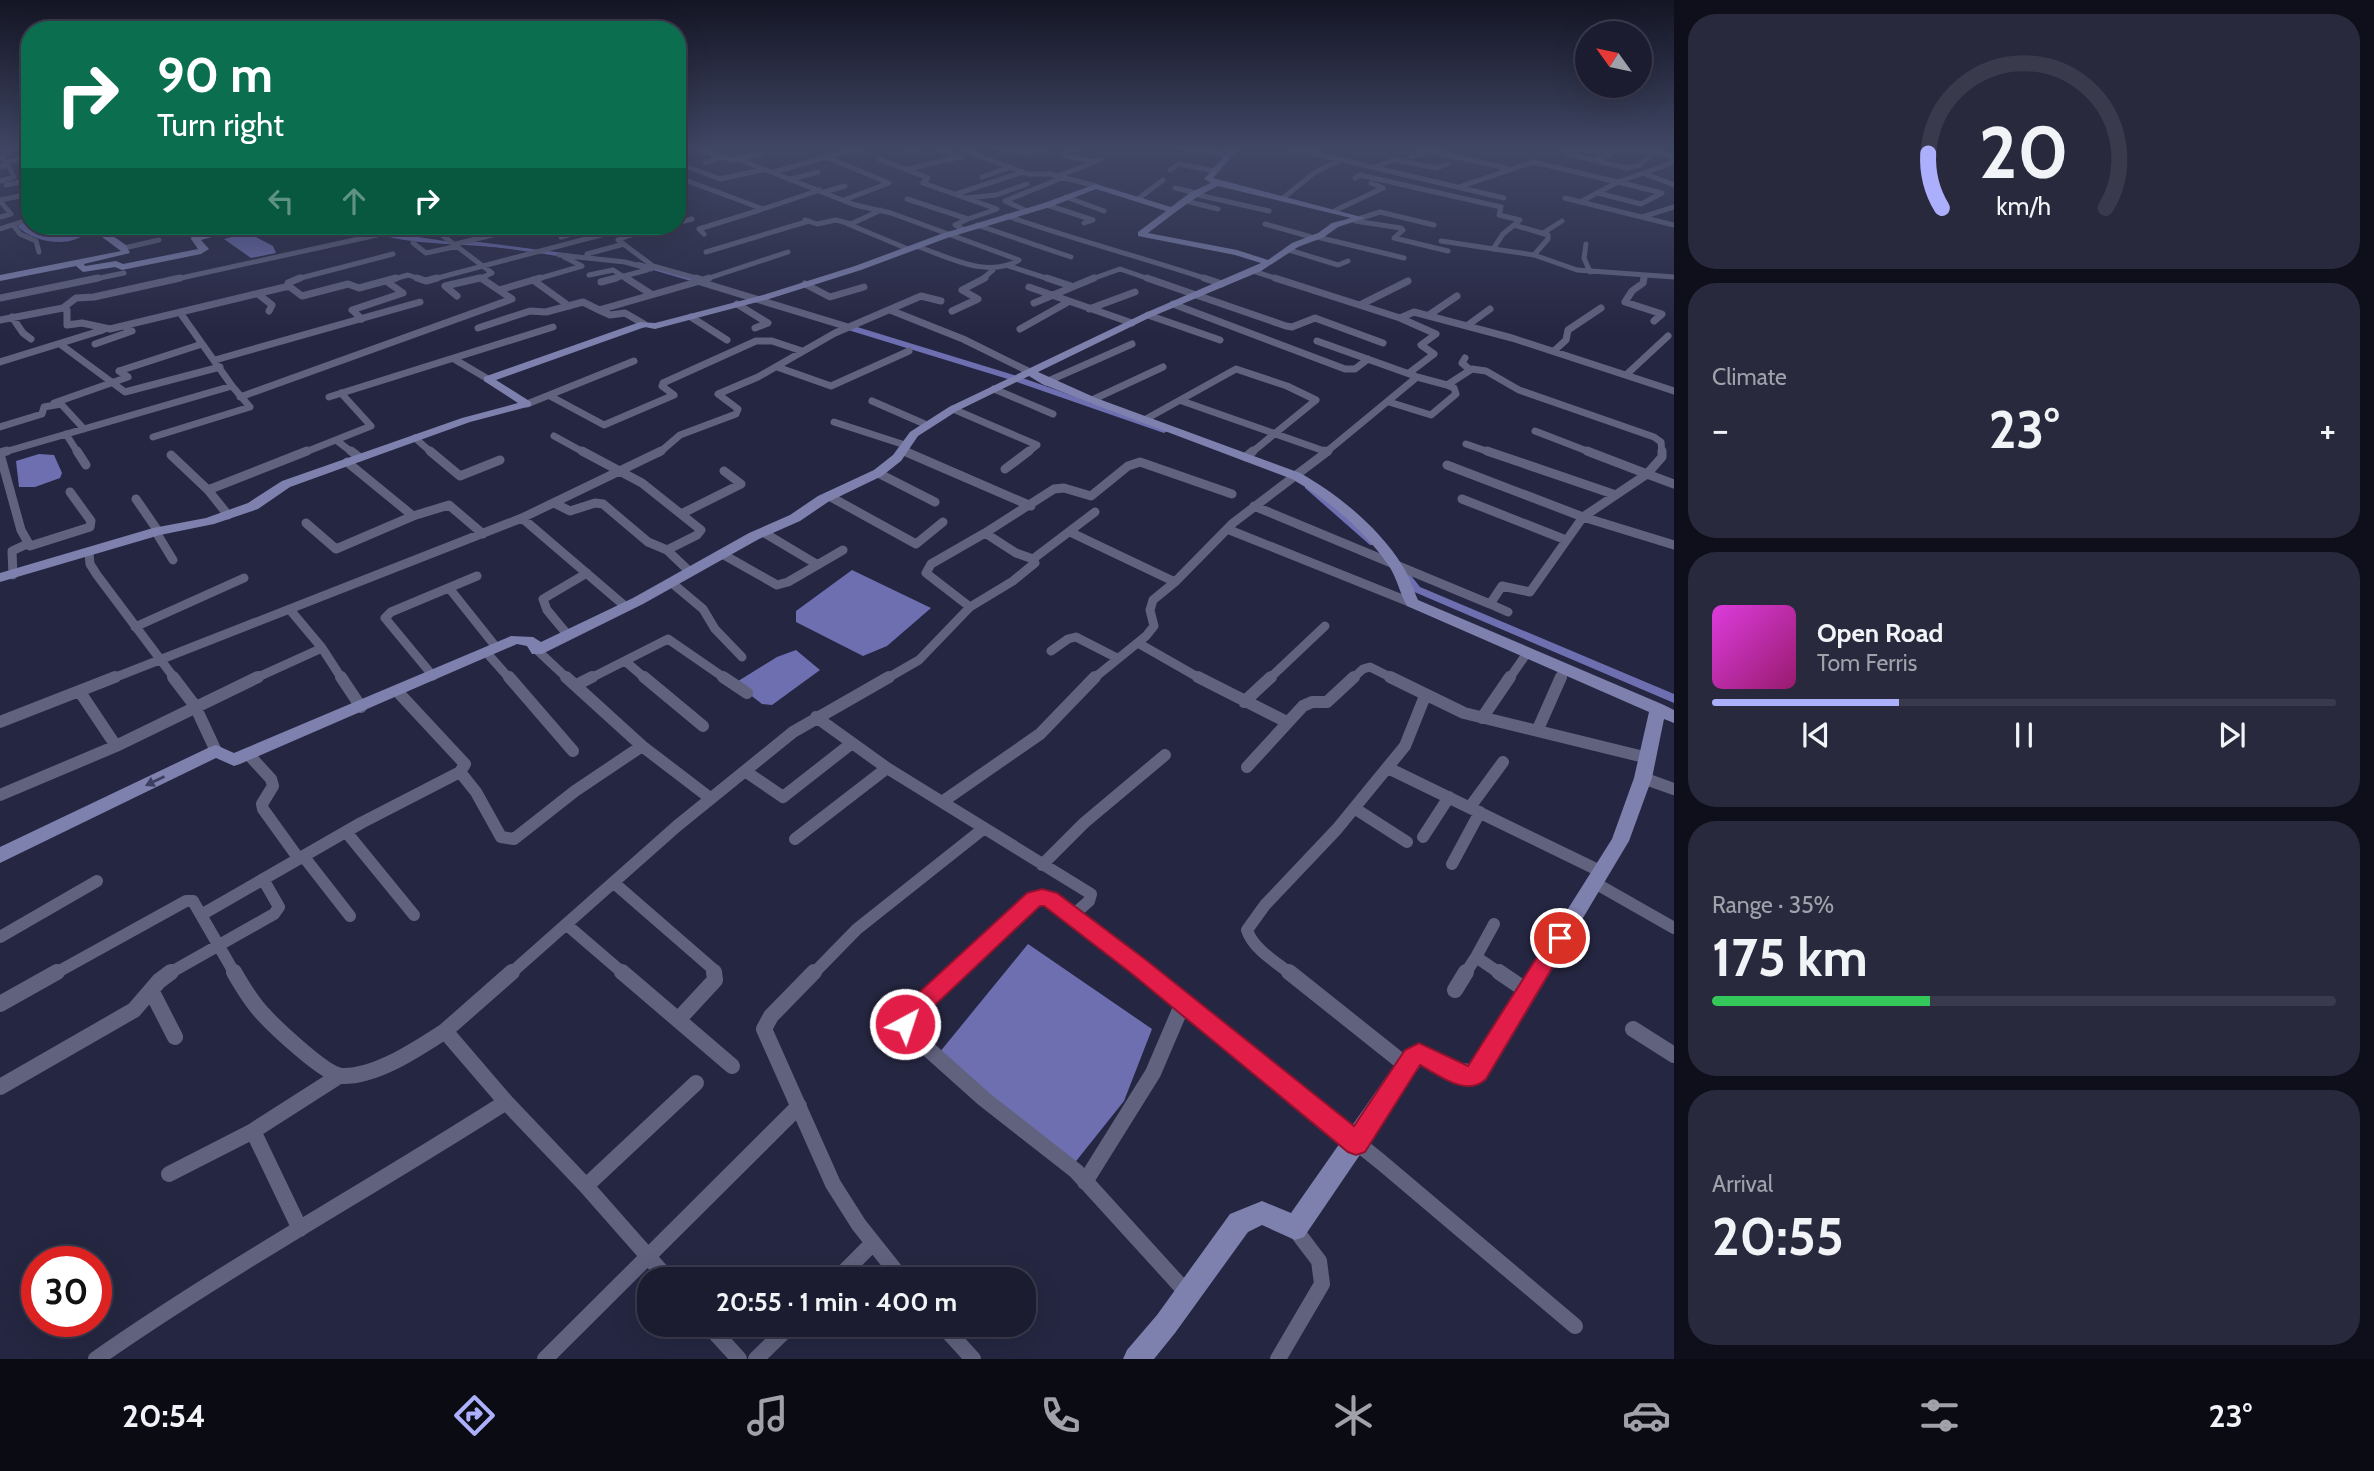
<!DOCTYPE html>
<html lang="en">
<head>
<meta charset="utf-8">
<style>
	:root { --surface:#1c1c31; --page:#29293d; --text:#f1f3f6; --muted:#a0a1ab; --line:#3a3a4d; --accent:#acaffb }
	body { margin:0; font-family:Cabin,sans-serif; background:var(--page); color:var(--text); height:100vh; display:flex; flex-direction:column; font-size:26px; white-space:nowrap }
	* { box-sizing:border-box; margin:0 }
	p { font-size:23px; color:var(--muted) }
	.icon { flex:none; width:38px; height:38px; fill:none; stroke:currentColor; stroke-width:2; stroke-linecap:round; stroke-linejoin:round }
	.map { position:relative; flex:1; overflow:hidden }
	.side { display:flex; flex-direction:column; gap:14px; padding:14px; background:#0f0f1b; width:700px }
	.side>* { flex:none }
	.banner { position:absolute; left:21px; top:21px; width:665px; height:214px; border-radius:28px; box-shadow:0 7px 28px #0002,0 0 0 2px var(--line); background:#0b6e4f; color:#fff; overflow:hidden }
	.needle { width:46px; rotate:303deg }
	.tools { position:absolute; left:1575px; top:21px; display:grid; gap:14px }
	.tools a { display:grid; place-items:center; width:77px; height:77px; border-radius:50%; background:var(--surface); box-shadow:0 7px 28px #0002,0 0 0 2px var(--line); font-size:35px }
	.speed { position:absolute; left:21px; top:1246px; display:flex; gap:14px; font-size:35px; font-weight:700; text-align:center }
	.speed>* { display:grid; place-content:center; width:91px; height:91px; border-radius:50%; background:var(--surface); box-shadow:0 7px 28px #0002,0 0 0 2px var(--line); line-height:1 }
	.speed .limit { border:10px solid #d22; background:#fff; color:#111 }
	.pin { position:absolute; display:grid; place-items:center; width:60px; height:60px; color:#fff; margin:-30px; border:4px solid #fff; border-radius:50%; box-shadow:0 2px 7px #0007 }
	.me { position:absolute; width:77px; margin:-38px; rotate:40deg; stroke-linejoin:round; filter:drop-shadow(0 0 5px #0008) }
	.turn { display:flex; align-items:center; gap:24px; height:147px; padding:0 21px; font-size:32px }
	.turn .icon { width:91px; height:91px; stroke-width:2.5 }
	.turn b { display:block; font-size:49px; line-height:60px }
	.lanes { display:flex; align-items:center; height:66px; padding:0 21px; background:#0003; justify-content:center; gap:35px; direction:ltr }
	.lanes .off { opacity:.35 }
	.big { font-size:52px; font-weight:800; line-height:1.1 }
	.side .tile { flex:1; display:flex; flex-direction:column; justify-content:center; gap:10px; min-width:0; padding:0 24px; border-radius:28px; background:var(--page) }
	.side .dial { align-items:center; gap:0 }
	.dial svg { height:182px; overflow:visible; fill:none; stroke:var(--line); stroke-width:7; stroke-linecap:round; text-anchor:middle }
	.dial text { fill:var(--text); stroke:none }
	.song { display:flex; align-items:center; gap:21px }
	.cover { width:84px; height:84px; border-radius:10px; background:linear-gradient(135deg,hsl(300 70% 55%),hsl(320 70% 35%)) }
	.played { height:7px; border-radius:4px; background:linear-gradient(90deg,var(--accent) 30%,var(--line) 30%) }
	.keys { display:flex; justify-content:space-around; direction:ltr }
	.heat { display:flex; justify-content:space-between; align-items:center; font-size:38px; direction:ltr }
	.charge { height:10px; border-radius:5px; background:linear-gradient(90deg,#34c759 35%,var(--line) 0) }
	.trip { position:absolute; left:637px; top:1267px; width:399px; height:70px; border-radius:28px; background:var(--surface); box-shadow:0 7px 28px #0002,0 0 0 2px var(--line); font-weight:800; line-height:70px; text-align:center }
	.menu { display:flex; height:112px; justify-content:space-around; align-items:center; background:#0b0b14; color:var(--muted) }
	.menu .icon { width:49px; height:49px }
	.menu .active { color:var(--accent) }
	.menu b { font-size:32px; color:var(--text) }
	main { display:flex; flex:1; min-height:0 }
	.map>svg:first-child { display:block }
	.water { fill:#6e6fb1 }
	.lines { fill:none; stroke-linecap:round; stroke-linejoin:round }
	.canal { fill:#6e6fb1; fill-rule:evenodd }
	.street-far4 { stroke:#60627e; stroke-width:5 }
	.street-far3 { stroke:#60627e; stroke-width:7 }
	.street-far2 { stroke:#60627e; stroke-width:9 }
	.street-far1 { stroke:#60627e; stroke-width:12 }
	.street { stroke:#60627e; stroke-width:16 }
	.secondary { fill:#7e81ae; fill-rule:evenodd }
	.oneway { fill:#3e3f60 }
	.route { fill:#e11d48; stroke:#92132f; stroke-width:2 }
</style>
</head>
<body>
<main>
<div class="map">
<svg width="1674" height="1359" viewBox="0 0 1674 1359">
	<rect width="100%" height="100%" fill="#252641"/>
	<path class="water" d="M30,221v5l61,1c-14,23 -55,17 -73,0l1,-4z
		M248,233l25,13 3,7 -25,5 -27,-19z
		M39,454l15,1 8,18 -2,5 -25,9h-16l-3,-26z
		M852,570l79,38 -44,38 -24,10 -67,-34v-11z
		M796,650l24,20 -48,35 -10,-1 -27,-21 42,-26z
		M1028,944l124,85 -28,72 -51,64 -134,-112z"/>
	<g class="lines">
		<path class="canal" d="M358,226h9l25,7 59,9h28l92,12 3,2 -3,2c-30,-4 -61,-10 -91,-12 -38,-3 -88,-2 -122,-20z
			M638,262l56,15 1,2 -4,2 -55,-16 -1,-1z
			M835,322h6l176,54 152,54 -5,3 -3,-1 -150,-52 -176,-54z
			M1308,483l3,1 67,57 1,2 -1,2h-8l-65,-57v-4z
			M1401,567l4,1 15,19 254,107v9l-262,-112 -16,-21z"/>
		<path class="street-far4" d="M692,147l40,13 29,-6
			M956,147l-12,4 18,7
			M974,147l-9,4 63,23h22l46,12
			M998,147l27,7 17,-6
			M1076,147l-13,8 31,7
			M1181,147l48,9
			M1283,147l14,3
			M1300,147l-5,2 209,49
			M1571,147l38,8
			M1572,147l-8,6 63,15 13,-3 13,-13
			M1620,147l54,9
			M912,150l11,-3
			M826,157l63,26 -45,17
			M1411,157l18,-6 77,17
			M738,159l117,46 36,8 128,47c-32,19 -70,-3 -103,-14
			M879,159l49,19 -5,5 74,26 -29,10
			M1595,160l12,-4 12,-9
			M6,162l22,-4
			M677,163l43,16 42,-9
			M705,163l17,-6
			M8,165l-6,-8 6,-4 1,-6
			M0,167l8,-2 6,12 -14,4
			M1375,167l19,-7 43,8 11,-4
			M907,169l53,-12
			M1170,170l9,-6 36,7
			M774,172l89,-25
			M1643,173l31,12
			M1059,176l42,-17
			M677,177l86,32 57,-19
			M982,177l29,-10
			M1355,178l5,-3 141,32 -2,8 21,5 -6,5 34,10v4l-14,16
			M791,179l27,-7
			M6,185l24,-5
			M1459,187l74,-25 85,20 51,-18 5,-6
			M1175,188l21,5
			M824,192l21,-6
			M956,194l67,-22
			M1194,194l75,17
			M1066,197l38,14
			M966,198l30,-3 31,-11
			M1283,198l31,-25 26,-13
			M1565,198l109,27
			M907,199l61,20 -13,6 8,4
			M1138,199l25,-19
			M0,200l30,-6
			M0,201l11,13 -11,3
			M1186,201l32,8
			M1580,202l38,-20 44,11 -21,11 -43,-11
			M1047,205l46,15 -9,3
			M1336,210l47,-22 -12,-5
			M1027,211l-22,-10 59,-24
			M1007,216c67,24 135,41 203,64
			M1642,217l32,-10
			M1361,218l19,-6 54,13
			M805,220l12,4 19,-4 15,4 30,-14
			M1355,221l46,7 2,2 -9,8 54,13
			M677,223l15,-4
			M848,224l60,25
			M1265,224l50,14
			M977,225l94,32
			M14,226l6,8 16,7 3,11
			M430,226l62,47 -11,5 3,2
			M0,229l30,-10
			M500,233l41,-7
			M1543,233l19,-12
			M704,234l-5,-5 61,-19
			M627,236l40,-10
			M561,237l41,-11
			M1317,237l87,21
			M195,239l-8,-10 9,-3
			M1441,241l93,14 43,15 97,7
			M413,243l13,10 32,-7
			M456,244l44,-11 3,-2 -5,-5
			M1586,244l-2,14 6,14
			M124,248l35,-8
			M1493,249l10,-15 11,-9
			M1289,250l49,15 10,-4
			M706,252l103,-31
			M587,254l37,-10
			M559,255l66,7 26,7
			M1009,266l43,14
			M1253,271l28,9
			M589,275l24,-5 16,10
			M90,280l34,-7
			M172,280l205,-45
			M293,280l100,-26
			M390,280l18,-5 15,5
			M430,280l186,-49 11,5 -9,4 35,26 50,14
			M472,280l9,-2
			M534,280l48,-14 -18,-9
			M609,280l38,-10
			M703,280l85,-28
			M981,280l12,-10
			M1089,280l31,-11 32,11
			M1643,280l1,-5"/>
		<path class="street-far3" d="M417,278l9,3 11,-3
			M626,278l25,16
			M696,278l7,2
			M1047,278l24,8
			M1147,278l139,48 6,1 23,-9 68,25
			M1204,278l18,6
			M1275,278l125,40 14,-6 98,26 162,53
			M1644,278l-1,5 -11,8 -7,11 37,12 -8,7
			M533,280l36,26
			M703,280l6,-2
			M697,281l151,46
			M601,282l15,-4
			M805,284l25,13 34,-10
			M288,287v-4l12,-5
			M1029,287l103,36
			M499,290l41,-12
			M258,294l14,11 -3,6
			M457,296l-12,-10 35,-8
			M0,298l98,-20
			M1034,303l60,-25
			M737,304l31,19 -13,5
			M1173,304l172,65h10l13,-10
			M1360,305l48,-24
			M63,308l13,-10 18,-1 86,-19
			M1089,309l46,-17
			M890,310l73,29 65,32
			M952,311l26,-12 -16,-9 23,-12
			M181,314l51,72
			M1148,315l72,25
			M1429,315l28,-19
			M12,317l11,16 8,6
			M691,317l36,23
			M1400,318l36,16 -15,11 13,9 -25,19
			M362,319l-10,-9 51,-17 -17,-12
			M0,320l63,-12 4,2v15l15,-2 28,6 175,-42h5l12,9 46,-12 11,4 37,-10
			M644,324l-19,-11 -15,2 -11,-5 101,-29
			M1468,325l22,-16
			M478,328l52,-17 16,1 37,-10 16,8
			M1020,329l48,-27
			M1317,341l98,35
			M60,344l65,48 95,-25
			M95,344l37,-13 -5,-3
			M1554,351l12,-11 2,-10 33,-22
			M1465,358l-3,5 7,6
			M454,359l34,20
			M215,360l205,-58
			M0,362l103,-32
			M777,367l54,19 78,-35
			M119,371l83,-27
			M1626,375l42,-39
			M1046,382l86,-38
			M994,389l59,25
			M550,396l54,29 70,-30 -12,-9 1,-3 93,-42h16l30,10
			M240,397l272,-98 -31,-21
			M329,397l224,-70
			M1092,400l71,-33
			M872,401l55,24
			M1182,401l145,51
			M1389,402l42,13 25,-21 -2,-6 -7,-3
			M54,403l74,-26 -9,-6
			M527,404l107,-43
			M953,409l84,36 -10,8
			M1146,419l90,-50 51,17 29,14 -65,53
			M834,422l71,23
			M0,427l42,-13 2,-7 17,-3 23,25
			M1535,431l57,22
			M66,434l12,19
			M554,436l31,17
			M415,438l17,15
			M336,440l17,13
			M1466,444l26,9
			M902,450l7,3
			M1,453l231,-67 18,21 -97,30
			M303,453l68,-27 -30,-33
			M659,453l21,-18 56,-21 2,-5 -20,-15 40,-17 77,-44 86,-37 20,5
			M1325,453l92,-76 30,8 25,-16 14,2 33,19 135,47 7,5 1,11"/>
		<path class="street-far2" d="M77,451l9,14
			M351,451l8,6
			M430,451l30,25 40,-16
			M582,451l60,32 59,47 -4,5 -30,15 23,22
			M904,451l127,55
			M1324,451l3,1
			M1487,451l126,43
			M1587,451l60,23
			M1662,451v6l-15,17 27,10
			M0,453l7,-2
			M0,454l21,76 9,16 60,-19 1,-6 -21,-29
			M171,455l37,35 20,25
			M1246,457l7,-6
			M347,462l66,54
			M1447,465l136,52 91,28
			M1005,469l24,-18
			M878,473l57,29
			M208,490l99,-39
			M829,496l87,48 27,-22
			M136,499l22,32
			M1462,499l104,41
			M554,503l16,8 25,-8 8,1 45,38 19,8
			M1254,506l236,98 12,-18 28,6 53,-75 64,-43
			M681,514l60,-30 -17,-13
			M522,518l104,89
			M306,523l30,26 77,-33 36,-11 34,29
			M1227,529l185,74
			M156,532l17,28
			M763,532l55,33
			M1072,533l103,49
			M89,553l1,11 7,11 78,104
			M724,555l53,30 11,-3 55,-32
			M1033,559l62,-47
			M13,575l-1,-24 15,-7
			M672,583l31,26 12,20 27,28
			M449,588l47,59
			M1490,604l18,8
			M970,607l-44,-34 5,-9 54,-31
			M291,611l31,37 20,31
			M135,627l109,-49
			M567,634l-20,-24 -4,-11 44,-26
			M1138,643l63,36
			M537,650l31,29
			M1051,651l17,-12 8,-2 41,21
			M486,652l24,27
			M625,661l21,18
			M433,676l-48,-58 6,-6 86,-36
			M111,679l411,-161 139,-67
			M254,679l68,-31
			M589,679l79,-40 58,40
			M886,679l33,-19 51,-53 43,-26 22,-18 -2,-4 -17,-6 -31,-20 69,-44 10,-1 27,8 37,-30 12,-4 92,32
			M1093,679l53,-43 8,-10 -4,-16 3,-10 22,-18 58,-59 95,-72
			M1269,679l56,-53
			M1352,679l11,-10 7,-2 24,12
			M1509,679l18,-26
			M1560,679l4,-10"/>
		<path class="street-far1" d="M173,677l22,29 21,45
			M341,677l20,30
			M509,677l64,74
			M566,677l76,69 68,52
			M644,677l59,49
			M723,677l24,16
			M1198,677l89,45
			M1390,677l74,36 184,45
			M576,685l16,-8
			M80,692l36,54
			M1244,702l27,-25
			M816,717l71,51 55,34
			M1482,718l28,-41
			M0,722l115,-45
			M1538,729l23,-52
			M249,755l22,24 2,7 -11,18 1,5 36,50
			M1247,767l56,-61 9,-4h15l27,-25
			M1388,768l214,104
			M745,771l38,26 69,-54
			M460,772l16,20 25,45 13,2 61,-48 67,-45
			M1643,778l31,11
			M0,795l116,-49 142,-69
			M1470,807l33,-45
			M1354,808l53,34
			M347,833l67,82
			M1423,837l26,-40
			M795,839l92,-71
			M304,857l46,59
			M1452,864l28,-52
			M1042,865l42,-42 81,-68
			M614,883l99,86 1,5
			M1595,883l79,45
			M201,915l34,59
			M1072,916l17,-15 2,-7 -149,-92 98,-68 55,-57
			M1494,924l-18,33 25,17
			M567,925l57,49
			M0,937l97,-56
			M54,974l132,-73h7l8,14 160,-92 99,-51 5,-8 -68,-73
			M168,974l106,-60 5,-7 -16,-28
			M510,974l167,-148 116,-94 96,-55
			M813,974l44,-45 126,-100
			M953,974l81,-75h16l97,75
			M1291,974c-15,-12 -38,-25 -44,-44l18,-25 72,-76 68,-83 20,-50
			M1465,974l11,-17"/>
		<path class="street" d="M234,972c8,14 17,29 28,41 12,13 63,62 80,63 34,1 75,-27 103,-45
			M622,972l110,94
			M814,972l-43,44 -7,13 69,155 26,41 43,54
			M955,972l-46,43 -4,9 3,7 76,68 92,72 111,122
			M1144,972l237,190 194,164
			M1289,972l118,94
			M1499,972l28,19
			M1455,990l11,-18
			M152,992l23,45
			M0,1004l57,-32
			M678,1020l37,-40 -1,-8
			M1633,1029l41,26
			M0,1087l134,-77 25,-29 12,-9
			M506,1102l80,84 82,93
			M253,1131l47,98
			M169,1174l84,-43 86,-55
			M1085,1182l68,-109 30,-70
			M586,1186l110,-103
			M837,1279l36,-36
			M708,1325l31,34
			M942,1325l31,34
			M96,1359c132,-92 274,-170 410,-257l-61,-71 67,-59
			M545,1359l254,-253
			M756,1359l35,-34
			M1278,1359l44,-75 -3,-23 -25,-33"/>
		<path class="secondary" d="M1232,147h8l-27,31 152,40 -27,9 -14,10 -26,10 -37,24 -110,46 -113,55 58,26 204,75c38,21 79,55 102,92 7,10 11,24 16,35l246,105 10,5v13l-10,-4 -12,59 -23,63 -143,239c-21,16 -46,-5 -65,-15l-117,172 -9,3 -33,-15 -14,7 -73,101 -21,26h-31l4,-9 30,-35 73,-101 32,-13 29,12 114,-163 14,-7 41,20 10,1 142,-225 22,-61 15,-66 -242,-106c-7,-12 -10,-28 -18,-40 -25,-36 -60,-66 -97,-87l-204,-77 -46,-18 -13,-8 -72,35 -39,25 -17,25 -19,15 -54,26 -28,19 -41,18 -116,65 -101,50h-10l-5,-8 -10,-2 -277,120 -6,2 -18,-8 -216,105v-16l210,-100 6,-2 18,8 277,-117 22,1 8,5 92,-44 116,-65 41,-18 28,-19 56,-26 19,-15 17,-23 39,-25 196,-94 116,-50 -26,-8 -97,-19v-4l28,-21 -70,-22 -46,18 -103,31 -86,32 -92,29 -114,30 -10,-2 -149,53 35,22v4l-61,16 -180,65 -32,22 -44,15 -54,11 -160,47v-9l153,-45 53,-10 42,-15 34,-22 180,-63 56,-15 -34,-22v-4l156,-55 15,1 108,-28 92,-29 86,-32 103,-31 52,-19 75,23 20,-15 20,-9 -7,-4zM1218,186l133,32 -19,5 -14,10 -26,10 -24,17 -31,-10 -89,-17c24,-18 42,-34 70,-47z
			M99,226h12l-7,4 22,15 4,8 -46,11 1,2 31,-5 7,3 75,-15 -7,-10 1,-2 46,-11h13l-50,14 8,9 -8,5 -79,16 -7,-3 -32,5 -7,-6 -76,15v-6l121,-24 -27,-20v-4z"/>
	</g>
	<defs><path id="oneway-solid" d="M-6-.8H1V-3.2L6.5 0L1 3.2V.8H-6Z" transform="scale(1.75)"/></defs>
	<use class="oneway" href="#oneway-solid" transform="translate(155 781) rotate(154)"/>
	<linearGradient id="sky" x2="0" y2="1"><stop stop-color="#141524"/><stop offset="0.44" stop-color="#404765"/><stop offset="1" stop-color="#404765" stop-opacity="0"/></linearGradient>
	<rect width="1674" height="337" fill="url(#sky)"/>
	<path class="route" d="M1042,889l15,4 89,67 208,166 51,-76 14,-7 49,23 85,-134 7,-2 7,2 3,6 -84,141c-19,19 -47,-4 -66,-14l-55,87 -9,3 -8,-3 -217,-179 -87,-67h-4l-123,116 -4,9 -8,3 -7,-3 -4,-7 8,-16 125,-115z"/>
</svg>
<div class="tools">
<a><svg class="needle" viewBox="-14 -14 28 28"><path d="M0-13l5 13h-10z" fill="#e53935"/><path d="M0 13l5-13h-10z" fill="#a0a1ab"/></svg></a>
</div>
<div class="speed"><div class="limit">30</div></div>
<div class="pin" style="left:1560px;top:938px;background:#d93025"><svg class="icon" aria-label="arrive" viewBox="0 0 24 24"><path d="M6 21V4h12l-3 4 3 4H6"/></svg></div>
<svg class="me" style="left:905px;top:1024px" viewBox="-20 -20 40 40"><circle r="17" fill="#e11d48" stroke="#fff" stroke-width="3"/><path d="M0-11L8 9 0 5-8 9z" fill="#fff"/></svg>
<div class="trip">20:55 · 1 min · 400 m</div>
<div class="banner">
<div class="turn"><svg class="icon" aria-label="right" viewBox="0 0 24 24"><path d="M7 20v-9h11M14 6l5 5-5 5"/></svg><div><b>90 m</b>Turn right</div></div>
<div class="lanes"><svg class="icon off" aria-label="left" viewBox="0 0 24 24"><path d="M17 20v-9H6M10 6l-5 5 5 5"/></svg><svg class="icon off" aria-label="ahead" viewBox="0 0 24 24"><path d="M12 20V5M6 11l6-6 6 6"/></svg><svg class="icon" aria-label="right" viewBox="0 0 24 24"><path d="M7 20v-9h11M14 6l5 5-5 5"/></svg></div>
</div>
</div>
<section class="side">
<div class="tile dial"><svg viewBox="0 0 100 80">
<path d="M14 69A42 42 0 1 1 86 69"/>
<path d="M14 69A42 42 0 0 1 8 45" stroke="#acaffb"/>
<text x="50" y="56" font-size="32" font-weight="700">20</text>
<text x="50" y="72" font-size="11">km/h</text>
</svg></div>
<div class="tile"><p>Climate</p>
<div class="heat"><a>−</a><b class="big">23°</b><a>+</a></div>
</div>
<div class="tile">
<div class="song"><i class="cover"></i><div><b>Open Road</b><p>Tom Ferris</p></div></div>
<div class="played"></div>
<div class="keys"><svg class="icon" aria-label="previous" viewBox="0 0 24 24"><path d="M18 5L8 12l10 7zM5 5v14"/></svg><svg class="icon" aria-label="pause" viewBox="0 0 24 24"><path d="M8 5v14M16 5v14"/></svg><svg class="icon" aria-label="next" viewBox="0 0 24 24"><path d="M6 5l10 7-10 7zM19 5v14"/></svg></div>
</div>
<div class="tile"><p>Range · 35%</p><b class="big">175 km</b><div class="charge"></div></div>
<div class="tile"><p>Arrival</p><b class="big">20:55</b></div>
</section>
</main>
<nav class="menu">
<b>20:54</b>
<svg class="icon active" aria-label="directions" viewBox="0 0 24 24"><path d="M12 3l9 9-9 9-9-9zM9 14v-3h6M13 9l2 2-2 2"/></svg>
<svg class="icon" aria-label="music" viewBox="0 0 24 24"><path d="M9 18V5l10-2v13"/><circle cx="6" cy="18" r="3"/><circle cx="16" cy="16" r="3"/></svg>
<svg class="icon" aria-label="phone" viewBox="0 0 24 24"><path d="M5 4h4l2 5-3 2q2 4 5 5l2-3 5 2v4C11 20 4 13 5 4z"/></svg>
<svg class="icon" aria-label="climate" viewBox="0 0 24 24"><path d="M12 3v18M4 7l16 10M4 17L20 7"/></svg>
<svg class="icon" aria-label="car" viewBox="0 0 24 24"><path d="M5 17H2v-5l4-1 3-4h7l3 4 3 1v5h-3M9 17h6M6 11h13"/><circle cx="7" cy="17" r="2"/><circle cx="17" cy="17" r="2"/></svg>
<svg class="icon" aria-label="filters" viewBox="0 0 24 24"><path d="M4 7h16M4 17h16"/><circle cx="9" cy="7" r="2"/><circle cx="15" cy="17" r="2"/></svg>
<b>23°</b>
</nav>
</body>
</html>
